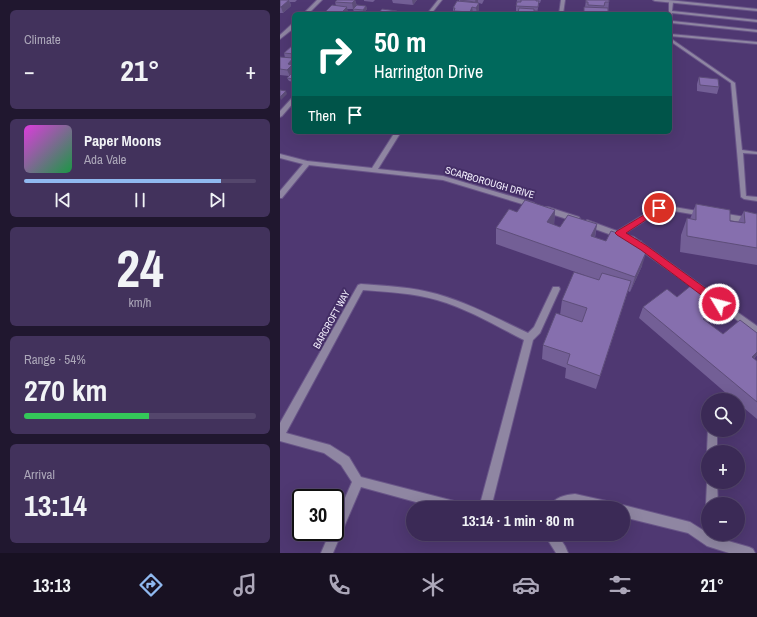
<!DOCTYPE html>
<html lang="en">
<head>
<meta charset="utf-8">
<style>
	:root { --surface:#3b2a56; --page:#42325c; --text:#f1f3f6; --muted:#aca7b9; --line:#54466c; --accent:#90b9f0 }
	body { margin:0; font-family:"Archivo Narrow",sans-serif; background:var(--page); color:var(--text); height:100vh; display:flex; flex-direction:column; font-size:15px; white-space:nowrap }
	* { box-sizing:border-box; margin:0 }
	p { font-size:13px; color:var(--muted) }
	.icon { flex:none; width:22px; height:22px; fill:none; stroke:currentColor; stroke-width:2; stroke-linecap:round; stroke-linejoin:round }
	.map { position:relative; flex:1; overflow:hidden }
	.details { display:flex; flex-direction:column; gap:10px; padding:10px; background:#20172f; width:280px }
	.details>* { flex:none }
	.hud { position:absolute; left:12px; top:12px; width:380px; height:122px; border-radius:6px; box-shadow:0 4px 16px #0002,0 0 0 1px var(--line); background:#00695c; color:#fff; overflow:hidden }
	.fabs { position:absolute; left:421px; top:393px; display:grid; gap:8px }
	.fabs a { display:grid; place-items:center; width:44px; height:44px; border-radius:50%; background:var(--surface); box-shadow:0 4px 16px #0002,0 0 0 1px var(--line); font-size:20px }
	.speed { position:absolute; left:12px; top:489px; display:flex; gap:8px; font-size:20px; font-weight:700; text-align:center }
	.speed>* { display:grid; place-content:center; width:52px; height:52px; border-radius:50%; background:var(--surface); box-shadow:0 4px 16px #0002,0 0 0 1px var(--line); line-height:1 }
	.speed .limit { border:2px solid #111; border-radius:6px; background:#fff; color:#111 }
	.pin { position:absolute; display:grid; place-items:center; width:34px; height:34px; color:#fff; margin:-17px; border:2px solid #fff; border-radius:50%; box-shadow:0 1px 4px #0007 }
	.me { position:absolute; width:44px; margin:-22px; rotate:307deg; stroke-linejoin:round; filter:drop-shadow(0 0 3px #0008) }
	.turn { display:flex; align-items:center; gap:14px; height:84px; padding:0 16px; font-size:18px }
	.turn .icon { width:52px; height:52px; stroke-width:2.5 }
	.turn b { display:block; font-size:28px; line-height:34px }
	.then { display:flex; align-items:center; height:38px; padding:0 16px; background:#0003; gap:8px; font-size:15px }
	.big { font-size:30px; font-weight:700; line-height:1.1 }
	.details .widget { flex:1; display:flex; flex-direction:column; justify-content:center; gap:6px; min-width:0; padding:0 14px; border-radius:6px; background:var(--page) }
	.details .dial { align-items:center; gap:0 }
	.dial b { font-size:52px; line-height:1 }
	.song { display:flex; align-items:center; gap:12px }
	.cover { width:48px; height:48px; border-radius:6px; background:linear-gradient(135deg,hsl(300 70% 55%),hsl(140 70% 35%)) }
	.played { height:4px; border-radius:2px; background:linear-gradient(90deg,var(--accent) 85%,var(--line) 85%) }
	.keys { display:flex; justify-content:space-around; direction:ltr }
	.heat { display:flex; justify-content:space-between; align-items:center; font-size:22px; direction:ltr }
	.charge { height:6px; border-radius:3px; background:linear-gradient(90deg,#34c759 54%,var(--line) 0) }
	.trip { position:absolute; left:126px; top:501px; width:224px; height:40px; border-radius:20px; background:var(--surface); box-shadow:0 4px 16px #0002,0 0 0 1px var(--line); font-weight:700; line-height:40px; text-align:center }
	.menu { display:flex; height:64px; justify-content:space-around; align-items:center; background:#181122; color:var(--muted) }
	.menu .icon { width:28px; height:28px }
	.menu .on { color:var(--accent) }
	.menu b { font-size:18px; color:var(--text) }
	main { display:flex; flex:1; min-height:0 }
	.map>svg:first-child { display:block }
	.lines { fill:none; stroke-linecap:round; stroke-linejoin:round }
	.service-casing { stroke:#695588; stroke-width:2 }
	.minor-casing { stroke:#695588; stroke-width:2 }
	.service { fill:#8f86a2; fill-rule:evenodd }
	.minor { fill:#8f86a2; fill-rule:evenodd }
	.wall { fill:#735f96 }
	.shaded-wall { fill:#5e4e7a }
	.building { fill:#866fae; stroke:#5e4e7a }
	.route { fill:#e11d48; stroke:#92132f }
	.labels { text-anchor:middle; stroke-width:4; stroke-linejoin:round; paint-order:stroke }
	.street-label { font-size:10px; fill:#f4f0fe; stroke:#442e66 }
</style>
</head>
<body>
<main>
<section class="details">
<div class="widget"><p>Climate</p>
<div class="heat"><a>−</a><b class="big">21°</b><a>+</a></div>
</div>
<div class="widget">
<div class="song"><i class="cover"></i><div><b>Paper Moons</b><p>Ada Vale</p></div></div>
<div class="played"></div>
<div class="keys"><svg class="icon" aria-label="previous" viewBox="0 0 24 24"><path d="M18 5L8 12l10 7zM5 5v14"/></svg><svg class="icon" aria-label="pause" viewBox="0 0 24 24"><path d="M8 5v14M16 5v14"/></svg><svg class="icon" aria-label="next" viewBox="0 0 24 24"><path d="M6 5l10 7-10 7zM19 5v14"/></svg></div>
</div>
<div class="widget dial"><b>24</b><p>km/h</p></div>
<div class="widget"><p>Range · 54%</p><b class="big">270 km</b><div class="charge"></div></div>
<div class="widget"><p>Arrival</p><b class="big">13:14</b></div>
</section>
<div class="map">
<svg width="477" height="553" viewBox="0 0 477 553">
	<rect width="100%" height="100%" fill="#4f3872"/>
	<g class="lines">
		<defs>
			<path id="service" d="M391,1l2,1 -1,9 85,9v2l-85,-9v8l85,9v2l-85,-9v10l-2,1 87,8v2l-87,-8v-22h-1v-12z
				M390,38l65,45 7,67 15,2v2l-14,-1 3,43 11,1v4l-13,-2 -3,-2 -10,-114 -61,-42z"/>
			<path id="minor" d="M37,0h5l-14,14h-5z
				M158,0h4l-11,14h-4z
				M281,0h4l-2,14h-4z
				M373,0h15l89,9v2l-102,-10z
				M12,24h2v4l-14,11v-4z
				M14,97v5l-12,14 -2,1v-6l12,-13z
				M115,132h6l-23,37 65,7 91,27 2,2 -4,2 -89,-27 -134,-15 -27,33h-2v-7l23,-27 -23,-6v-4l27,7 65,7z
				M262,207h6l31,10 1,2 -4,3 -3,-1 -31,-10 -1,-2z
				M376,207h18l29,5 4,2 -4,2 -29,-5h-14l-36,23 10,3 71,51 1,2 -1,2h-6l-71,-51 -44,-16 -1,-2 4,-3 30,11z
				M441,213l36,6v6l-39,-7 -1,-2 1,-2z
				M81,284c26,2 52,3 76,10 32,9 61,25 91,39l6,-6 19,-40h6l1,2 -20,44 -7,7 -42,168h-12l45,-168c-28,-14 -56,-31 -87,-40 -24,-7 -49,-8 -74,-10l-77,143 44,12 19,12 12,20 97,25 4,2 2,4h-26l-77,-21 -28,66h-12l9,-21h5v-11l17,-39 -11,-17 -17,-12 -44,-12v-18l78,-138z
				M433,295l44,31v9l-47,-35 -1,-2 1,-2z
				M428,428v2h9v22h-9v3l-1,-3z
				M428,479v3h9l1,22h-10v4l-2,-4 1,-22z
				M295,494l36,8 4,2 2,4h-28l-14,-4 -8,1 -3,3h-15c5,-11 16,-13 26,-14z
				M343,505l67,17 24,15 35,10 4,2 2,4h-26l-22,-7 -19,-13 -65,-16v-9h-4z
				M264,534h13l8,12 3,7h-12z"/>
		</defs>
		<use href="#service" class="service-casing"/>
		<use href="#minor" class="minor-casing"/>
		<use href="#service" class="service"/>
		<use href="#minor" class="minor"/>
	</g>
	<path class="wall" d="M0,0h17l-2,2h-5l1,4 -8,7h-3z
		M75,0l2,6h9l1,3 -4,4 -9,-1 -1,-3h-6l1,4 -1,1h-23v-1l12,-7 -1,-4z
		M84,0h11l-2,2 -9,-1z
		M112,0h25l-4,5 -20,-2z
		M179,0h25l-2,4 -3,-1v6l-2,5h-29l5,-2v-4l6,-6z
		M237,0h24l-1,3h-1l-2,10h-19v-1h-2v-6z
		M306,0h23l-1,14h-24v-7h1z
		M14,44v23l-1,1 1,4v10l-5,-1 -2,-3 2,-2 -9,-1v-18l5,1 -1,-5z
		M419,77l20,10 -2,7 -20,-3v-7z
		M416,204l34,17 8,1 6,-11 13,3v51l-77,-13 1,-17 6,-17 3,1z
		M275,210l-1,15 6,2 37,-3 -2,14 11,3h36l-2,7 2,18 -12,26 -2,-1 -32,98 -31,-11 1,-10 -24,-9 1,-14 17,-30 2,-15 22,-25 -88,-31v-16l21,-16z
		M397,297l37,19 -7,6 16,12 34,-1v22l-3,4 3,2v58l-19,-16v-3h-4l-95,-82 4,-11z"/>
	<path class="shaded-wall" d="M9,0l2,6 -8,7 -2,-6z
		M75,0l2,6 -4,3 -1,-6z
		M132,0h5l-4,5z
		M196,0h2v3l-2,5 -1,-6z
		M199,3v6l-2,5 -1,-6z
		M86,6l1,3 -4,4v-3z
		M67,7l1,6 -1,1h-7z
		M192,7l1,6 -3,1v-2z
		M13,58l1,9 -1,1 1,4 -4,4 -3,-6 1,-6z
		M6,91l1,3 -6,6 -1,-3z
		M275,210l-1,16 -7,-4z
		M317,224l-3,16 -3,-4z
		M367,250l-5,16 -12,26 5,-15z
		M351,281l-5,16 -30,92 4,-13z
		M440,304l-6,12 -17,14 6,-11z
		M477,352v3l-13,13 8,-11z"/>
	<path class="building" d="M0,0h9l-8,7h-1z
		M57,0h18l-3,3 -17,-1z
		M180,0h16l-1,2z
		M241,0h15v1h3l-1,6 -22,-1 1,-4h4z
		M306,0h23v2h-4l-1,4 -16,-1v-3h-2z
		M177,1l22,2 -3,5 -4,-1 -2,5 -16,-1 1,-3h-2z
		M52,5l15,2 -7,7 -16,-1z
		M77,5l9,1 -3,4 -10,-1z
		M304,7l24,1v5h-4v1l-20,-1z
		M239,8l15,1v2h3l-1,3h-22v-1h4z
		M102,9l15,2 -2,2h2l-1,1h-23v-1l5,1z
		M170,12l17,2h-19z
		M14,44v10l-10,-1z
		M0,57l13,1 -5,6 4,1 -5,5 -7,-1z
		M13,72h1v7l-7,-1z
		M419,77l19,2 1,8 -19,-2z
		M0,90l6,1 -6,6z
		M245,200l30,10 -8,12 13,5 8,-12 29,9 -6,12 15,5 5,-10 31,10 -3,7 8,2 -12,27 -139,-49 13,-19 8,3z
		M416,204l34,6v11l15,2 -1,-12 13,3v34l-70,-12v-18l9,2z
		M294,272l25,8 3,-7 29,8 -31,95 -33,-12 3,-10 -27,-9 13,-32 26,9 5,-14 -25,-8z
		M413,284l27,20 -17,15 20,15 17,-14 17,13v19l-5,5 5,4v41l-114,-95 24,-18 10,8z"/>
	<path class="route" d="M379,206l4,2 -2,2 -35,23 21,13 76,55 1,3 -1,2h-7l-75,-56 -24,-15 -2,-2 2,-2z"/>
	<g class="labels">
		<g class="street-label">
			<text transform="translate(210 182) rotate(16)" y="4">SCARBOROUGH DRIVE</text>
			<text transform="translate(51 319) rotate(-61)" y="4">BARCROFT WAY</text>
		</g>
	</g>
</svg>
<div class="fabs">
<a><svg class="icon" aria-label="search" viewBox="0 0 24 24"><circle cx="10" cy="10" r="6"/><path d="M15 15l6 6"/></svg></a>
<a>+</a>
<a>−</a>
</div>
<div class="speed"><div class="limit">30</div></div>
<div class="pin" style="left:379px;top:208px;background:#d93025"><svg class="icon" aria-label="arrive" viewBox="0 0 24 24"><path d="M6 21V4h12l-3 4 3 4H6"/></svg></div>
<svg class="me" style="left:439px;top:304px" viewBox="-20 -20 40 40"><circle r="17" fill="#e11d48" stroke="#fff" stroke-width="3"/><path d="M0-11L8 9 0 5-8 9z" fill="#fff"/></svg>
<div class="trip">13:14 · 1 min · 80 m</div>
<div class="hud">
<div class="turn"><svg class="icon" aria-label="right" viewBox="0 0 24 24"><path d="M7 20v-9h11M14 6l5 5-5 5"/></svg><div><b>50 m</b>Harrington Drive</div></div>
<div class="then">Then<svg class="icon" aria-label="arrive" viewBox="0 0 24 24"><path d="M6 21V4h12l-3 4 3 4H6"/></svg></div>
</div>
</div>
</main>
<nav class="menu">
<b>13:13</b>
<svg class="icon on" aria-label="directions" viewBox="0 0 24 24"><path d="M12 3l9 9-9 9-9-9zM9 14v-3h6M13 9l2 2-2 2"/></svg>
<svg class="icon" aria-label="music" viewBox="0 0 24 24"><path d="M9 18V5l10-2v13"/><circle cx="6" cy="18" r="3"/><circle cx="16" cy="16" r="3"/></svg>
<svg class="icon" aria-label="phone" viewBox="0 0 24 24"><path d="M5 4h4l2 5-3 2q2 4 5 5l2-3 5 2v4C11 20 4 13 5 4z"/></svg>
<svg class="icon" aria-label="climate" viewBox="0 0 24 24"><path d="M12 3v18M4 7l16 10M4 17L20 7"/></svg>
<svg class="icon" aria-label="car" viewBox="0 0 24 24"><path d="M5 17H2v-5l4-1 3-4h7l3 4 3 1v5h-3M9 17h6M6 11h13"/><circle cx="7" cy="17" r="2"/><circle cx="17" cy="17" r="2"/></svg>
<svg class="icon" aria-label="filters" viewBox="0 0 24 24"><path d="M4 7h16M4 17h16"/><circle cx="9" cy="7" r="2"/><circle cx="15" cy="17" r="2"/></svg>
<b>21°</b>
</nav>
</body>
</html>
